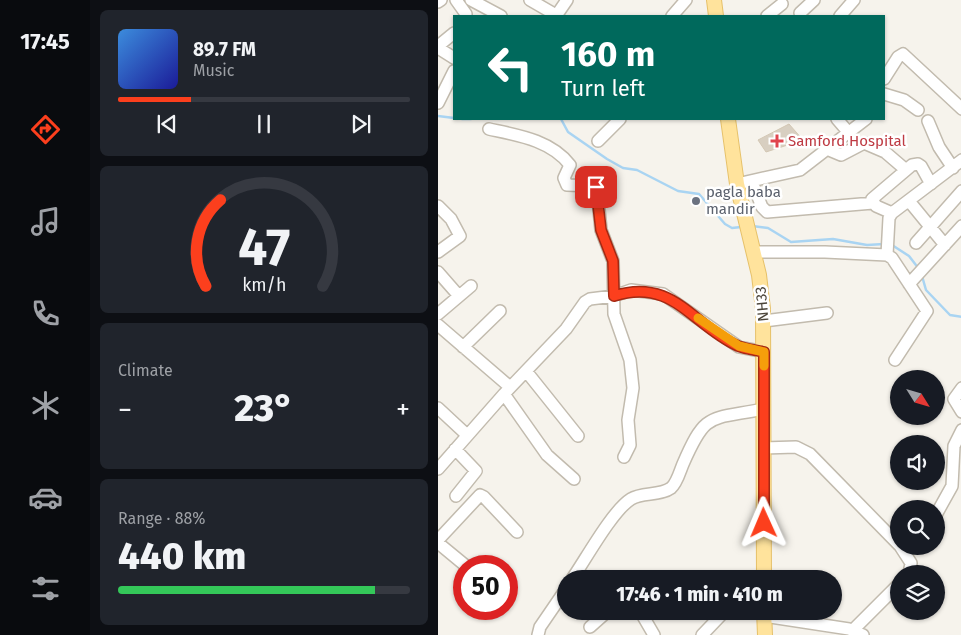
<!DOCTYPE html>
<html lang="en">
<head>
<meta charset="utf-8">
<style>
	:root { --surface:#171b24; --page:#20242c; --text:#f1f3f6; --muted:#9ea1a6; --line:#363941; --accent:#fc3f1d }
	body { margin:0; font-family:"Fira Sans",sans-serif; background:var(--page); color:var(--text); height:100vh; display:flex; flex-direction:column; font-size:19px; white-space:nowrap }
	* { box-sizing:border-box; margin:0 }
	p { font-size:16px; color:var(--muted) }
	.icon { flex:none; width:28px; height:28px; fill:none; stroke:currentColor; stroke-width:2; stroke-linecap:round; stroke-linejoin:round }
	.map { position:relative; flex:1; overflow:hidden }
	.sheet { display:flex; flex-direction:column; gap:10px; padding:10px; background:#0d0f14; width:348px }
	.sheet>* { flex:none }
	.banner { position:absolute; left:15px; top:15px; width:432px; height:105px; border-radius:0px; box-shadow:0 1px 4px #0004; background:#00695c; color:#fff; overflow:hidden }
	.needle { width:32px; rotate:127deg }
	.tools { position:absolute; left:452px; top:370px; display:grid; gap:10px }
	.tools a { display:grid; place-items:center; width:55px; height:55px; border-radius:50%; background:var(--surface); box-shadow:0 1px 4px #0004; font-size:25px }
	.speed { position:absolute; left:15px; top:555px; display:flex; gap:10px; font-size:25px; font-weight:700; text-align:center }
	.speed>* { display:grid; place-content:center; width:65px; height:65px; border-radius:50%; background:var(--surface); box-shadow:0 1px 4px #0004; line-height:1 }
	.speed .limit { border:8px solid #d22; background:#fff; color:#111 }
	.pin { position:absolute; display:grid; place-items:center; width:42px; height:42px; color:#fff; margin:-21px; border-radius:10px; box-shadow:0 2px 8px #0006 }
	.me { position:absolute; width:55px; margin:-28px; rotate:359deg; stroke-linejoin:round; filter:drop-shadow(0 0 4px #0008) }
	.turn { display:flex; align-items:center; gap:18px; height:105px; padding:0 25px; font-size:22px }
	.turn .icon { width:65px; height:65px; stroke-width:2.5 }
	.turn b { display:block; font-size:35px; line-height:42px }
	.big { font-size:38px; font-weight:800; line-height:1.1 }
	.sheet .widget { flex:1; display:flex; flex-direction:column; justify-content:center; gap:8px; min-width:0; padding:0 18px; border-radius:8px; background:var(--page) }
	.sheet .dial { align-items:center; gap:0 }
	.dial svg { height:130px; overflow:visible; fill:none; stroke:var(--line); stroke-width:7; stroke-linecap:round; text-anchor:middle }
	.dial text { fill:var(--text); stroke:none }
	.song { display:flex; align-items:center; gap:15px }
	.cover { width:60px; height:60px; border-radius:8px; background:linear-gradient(135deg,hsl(210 70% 55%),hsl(240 70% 35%)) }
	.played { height:5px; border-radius:2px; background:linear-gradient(90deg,var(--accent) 25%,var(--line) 25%) }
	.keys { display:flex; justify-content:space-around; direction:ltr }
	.heat { display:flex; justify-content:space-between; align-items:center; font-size:28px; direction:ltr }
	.charge { height:8px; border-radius:4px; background:linear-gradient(90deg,#34c759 88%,var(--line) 0) }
	.trip { position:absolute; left:119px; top:570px; width:285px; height:50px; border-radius:25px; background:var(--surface); box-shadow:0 1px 4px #0004; font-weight:800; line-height:50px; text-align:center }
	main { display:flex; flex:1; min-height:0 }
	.tab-bar { display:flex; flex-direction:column; width:90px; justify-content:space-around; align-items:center; background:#090b0e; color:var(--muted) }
	.tab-bar .icon { width:35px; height:35px }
	.tab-bar .on { color:var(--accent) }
	.tab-bar b { font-size:22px; color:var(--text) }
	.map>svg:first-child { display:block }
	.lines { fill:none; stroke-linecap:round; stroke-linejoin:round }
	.stream { stroke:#a9d4f2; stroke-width:2.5 }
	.building { fill:#d8cfc1; stroke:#d3c7b4 }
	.minor-casing { stroke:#c2bbae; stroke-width:14 }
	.major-casing { stroke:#e6c16a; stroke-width:16 }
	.minor { stroke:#fff; stroke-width:11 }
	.major { stroke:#ffe39c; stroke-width:14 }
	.route-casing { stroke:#a42913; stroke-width:12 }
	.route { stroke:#fc3f1d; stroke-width:9 }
	.slow { stroke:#f59e0b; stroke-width:9 }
	.health-dot { fill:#e0444e; stroke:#fff; stroke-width:2 }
	.worship-dot { fill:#6b7280; stroke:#fff; stroke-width:2 }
	.labels { text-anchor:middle; stroke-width:5; stroke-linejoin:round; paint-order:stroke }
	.health-label { font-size:15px; fill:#be3a42; stroke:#fff; text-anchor:start }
	.worship-label { font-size:15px; fill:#5b616d; stroke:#fff; text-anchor:start }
	.street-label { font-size:15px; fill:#4b4439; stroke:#fff }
</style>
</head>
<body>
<main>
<nav class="tab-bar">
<b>17:45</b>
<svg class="icon on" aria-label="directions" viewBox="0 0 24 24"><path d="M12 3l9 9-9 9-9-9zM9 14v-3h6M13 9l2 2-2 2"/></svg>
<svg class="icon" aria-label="music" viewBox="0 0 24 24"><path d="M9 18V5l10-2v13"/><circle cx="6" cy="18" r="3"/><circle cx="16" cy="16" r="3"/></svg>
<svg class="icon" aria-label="phone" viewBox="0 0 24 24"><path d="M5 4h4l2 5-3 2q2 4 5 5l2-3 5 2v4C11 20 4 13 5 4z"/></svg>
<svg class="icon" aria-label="climate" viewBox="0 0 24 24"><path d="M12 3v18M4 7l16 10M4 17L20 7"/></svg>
<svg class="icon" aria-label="car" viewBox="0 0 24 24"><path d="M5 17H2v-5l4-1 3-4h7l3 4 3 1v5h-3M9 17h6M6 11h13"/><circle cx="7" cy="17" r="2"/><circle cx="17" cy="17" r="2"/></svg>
<svg class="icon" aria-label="filters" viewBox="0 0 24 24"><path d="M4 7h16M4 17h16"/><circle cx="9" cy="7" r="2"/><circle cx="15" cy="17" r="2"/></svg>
</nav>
<section class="sheet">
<div class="widget">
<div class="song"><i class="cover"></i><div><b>89.7 FM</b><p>Music</p></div></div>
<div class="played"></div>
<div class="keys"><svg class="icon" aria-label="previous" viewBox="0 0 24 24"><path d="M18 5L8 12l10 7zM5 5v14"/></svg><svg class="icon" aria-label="pause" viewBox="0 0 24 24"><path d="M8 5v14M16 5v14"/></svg><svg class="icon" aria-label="next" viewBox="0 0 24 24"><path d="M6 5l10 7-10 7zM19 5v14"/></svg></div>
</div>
<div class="widget dial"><svg viewBox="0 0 100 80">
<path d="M14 69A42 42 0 1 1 86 69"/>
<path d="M14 69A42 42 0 0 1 23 16" stroke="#fc3f1d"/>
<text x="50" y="56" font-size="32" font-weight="700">47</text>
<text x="50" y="72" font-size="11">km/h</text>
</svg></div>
<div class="widget"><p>Climate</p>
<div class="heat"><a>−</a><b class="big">23°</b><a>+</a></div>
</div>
<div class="widget"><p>Range · 88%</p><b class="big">440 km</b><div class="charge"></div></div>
</section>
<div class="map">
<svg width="524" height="635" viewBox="0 0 524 635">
	<rect width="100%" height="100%" fill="#f6f3ec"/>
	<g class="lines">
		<path class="stream" d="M0,116l16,2
			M24,119h9
			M123,119l7,13 39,27 16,9 14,2 41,21 21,3 26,30 7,4 9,-1
			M314,226l16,2 23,14 42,-3 34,6 17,-1
			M454,245l17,11 10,13
			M484,276l4,14 24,25 12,2"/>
	</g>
	<path class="building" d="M351,124l14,16 -37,12 -8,-12z"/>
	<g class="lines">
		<defs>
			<path id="minor" d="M18,0l10,14
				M33,0l30,16
				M92,0l26,15
				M0,2l3,-2
				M362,13l14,-13
				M118,16l11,-16
				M234,16l14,-16
				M329,16l15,-12
				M402,16l14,-16
				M0,46l16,-13
				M0,48l16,10
				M446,79l14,-22 5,-3 59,55
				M446,94l20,6 14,10
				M0,103l16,-32
				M399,119l12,14
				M490,121l11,26 14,21
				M51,129c28,6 62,11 81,36l-6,13 3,7 25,1 5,3 4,41 12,31 1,53 16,46 3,28 -5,32 2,25 -6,12
				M160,141l22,-22
				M391,150l12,5 23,-12 21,9 21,18
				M314,182l10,25 5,5 106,-9
				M299,184l63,-14 66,-51
				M471,201l36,44
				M0,206l13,13 9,17 -22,16
				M454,213l-16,-7 -4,-7 40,-34 6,-1 3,2 10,18
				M478,243l46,-52
				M316,252h71l62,3 5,3 35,53 -32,49
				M449,255l2,-37 3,-5 70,-53
				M0,272l21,24
				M471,284l53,-58
				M0,314l33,-28
				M326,321l63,-8
				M0,325l72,62
				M25,347l37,-36
				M88,371l52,65
				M524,388l-8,11 8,13
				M66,394l43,61 27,24
				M0,408l29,27
				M325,448l33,-1 14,7 89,91
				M17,449l21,22 -20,25
				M0,469l66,-75 62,-65 19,-27 5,-3 24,-3 17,-6 32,4 76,53 25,5
				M499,513l15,-27 2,-40 8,-16
				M0,540l42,-45 4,2 33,35
				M0,543l28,23
				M462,546l11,17 -2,11
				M134,579c14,-20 40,-68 59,-80 11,-7 29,-3 40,-11 6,-5 9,-17 12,-24 23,-53 26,-44 80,-55
				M202,611l14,24
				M326,616l85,13 14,6
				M152,627l18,-16
				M415,630l46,-46
				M100,635l2,-8 26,-38
				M264,635l23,-24"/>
			<path id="major" d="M276,0l2,16
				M290,119l9,65 22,91 4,34 1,270
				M326,611l1,24"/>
		</defs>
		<use href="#minor" class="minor-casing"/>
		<use href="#major" class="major-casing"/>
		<use href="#minor" class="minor"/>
		<use href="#major" class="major"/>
	</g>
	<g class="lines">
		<defs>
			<path id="route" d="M158,187l5,43 12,31 1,35c59,-19 78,29 124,50 7,3 18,4 26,6v171"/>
		</defs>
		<use href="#route" class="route-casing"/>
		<use href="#route" class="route"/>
		<path class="slow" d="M260,318l41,28 25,6v14"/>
	</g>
	<path class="health-dot" d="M336.5 133.5h5v5h5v5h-5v5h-5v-5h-5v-5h5z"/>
	<circle class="worship-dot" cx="258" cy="201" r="5"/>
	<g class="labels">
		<g class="health-label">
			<text x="350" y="146">Samford Hospital</text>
		</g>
		<g class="worship-label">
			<text x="268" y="197">pagla baba<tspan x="268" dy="17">mandir</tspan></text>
		</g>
		<g class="street-label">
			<text transform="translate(324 304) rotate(-95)" y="5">NH33</text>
		</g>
	</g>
</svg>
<div class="tools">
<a><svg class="needle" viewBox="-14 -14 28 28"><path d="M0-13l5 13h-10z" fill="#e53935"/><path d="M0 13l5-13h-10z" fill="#9ea1a6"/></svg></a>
<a><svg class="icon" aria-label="sound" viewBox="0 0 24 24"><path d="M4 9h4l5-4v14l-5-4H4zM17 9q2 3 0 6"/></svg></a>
<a><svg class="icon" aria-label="search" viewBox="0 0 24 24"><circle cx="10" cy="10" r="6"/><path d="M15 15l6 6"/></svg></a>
<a><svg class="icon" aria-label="layers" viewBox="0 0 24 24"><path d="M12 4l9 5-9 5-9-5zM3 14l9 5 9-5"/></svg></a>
</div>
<div class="speed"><div class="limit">50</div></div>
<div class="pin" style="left:158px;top:187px;background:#d93025"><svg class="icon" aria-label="arrive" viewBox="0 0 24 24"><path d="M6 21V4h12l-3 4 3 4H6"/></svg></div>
<svg class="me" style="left:326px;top:523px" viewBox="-20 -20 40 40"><path d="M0-17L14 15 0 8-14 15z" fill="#fc3f1d" stroke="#fff" stroke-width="4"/></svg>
<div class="trip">17:46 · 1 min · 410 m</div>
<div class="banner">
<div class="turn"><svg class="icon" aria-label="left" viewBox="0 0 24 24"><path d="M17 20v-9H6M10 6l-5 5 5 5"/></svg><div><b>160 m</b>Turn left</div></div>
</div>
</div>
</main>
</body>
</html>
